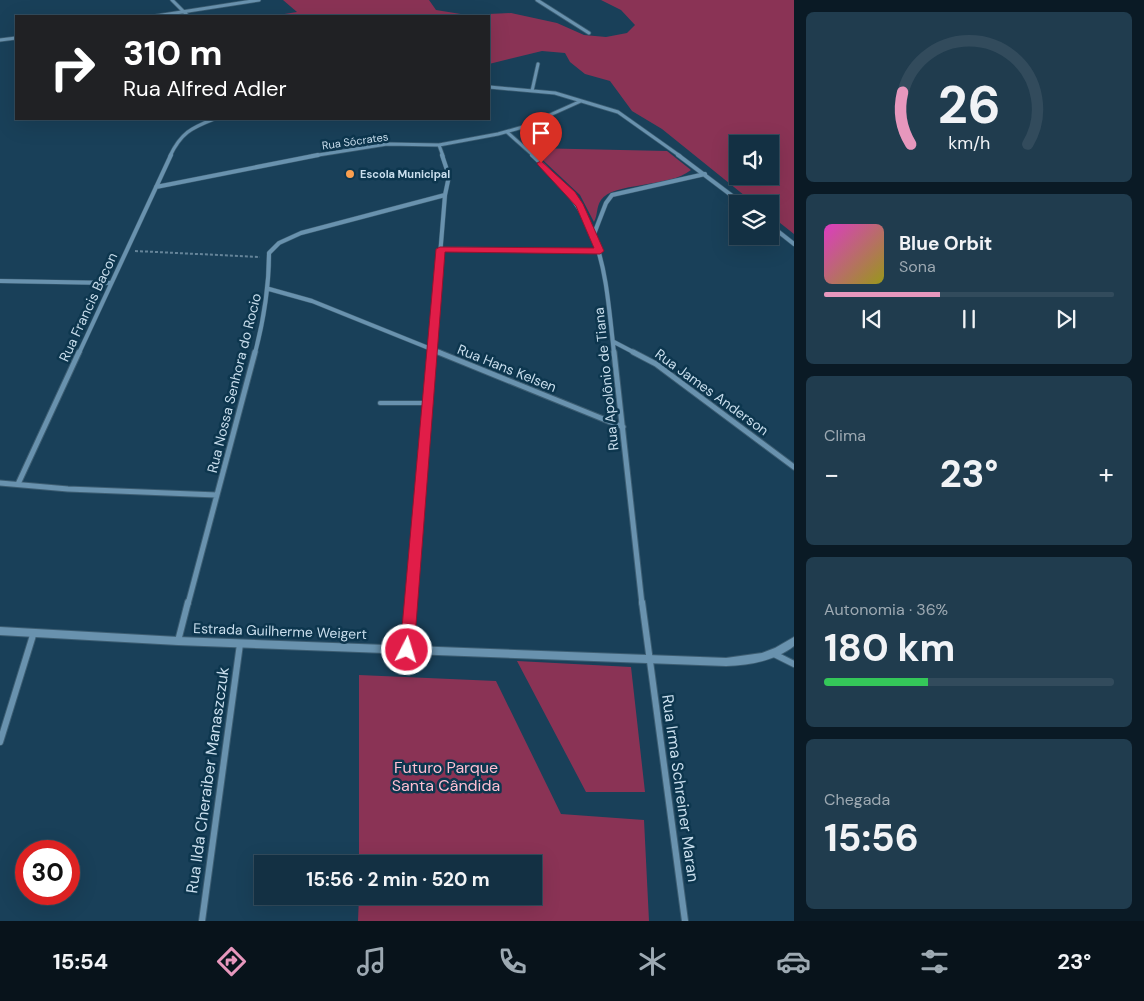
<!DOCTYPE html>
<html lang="pt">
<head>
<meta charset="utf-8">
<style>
	:root { --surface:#133043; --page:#203c4e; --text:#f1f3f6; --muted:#9da9b2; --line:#324b5c; --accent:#e797bd }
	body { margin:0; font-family:"DM Sans",sans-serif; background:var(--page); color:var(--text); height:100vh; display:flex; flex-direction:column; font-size:19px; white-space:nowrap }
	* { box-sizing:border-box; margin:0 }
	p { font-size:16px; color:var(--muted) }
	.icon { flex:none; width:28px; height:28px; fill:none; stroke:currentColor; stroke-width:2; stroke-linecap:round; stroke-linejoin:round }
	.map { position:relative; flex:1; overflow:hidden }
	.details { display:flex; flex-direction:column; gap:12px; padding:12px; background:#0a1a25; width:350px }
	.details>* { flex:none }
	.banner { position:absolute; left:15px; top:15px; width:475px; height:105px; border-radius:0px; box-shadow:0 5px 20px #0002,0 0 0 1px var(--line); background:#202124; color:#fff; overflow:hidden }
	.buttons { position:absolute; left:729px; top:135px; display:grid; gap:10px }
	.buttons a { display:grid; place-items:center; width:50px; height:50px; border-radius:0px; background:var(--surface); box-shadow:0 5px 20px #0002,0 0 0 1px var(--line); font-size:25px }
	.speed { position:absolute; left:15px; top:840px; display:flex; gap:10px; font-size:25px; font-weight:700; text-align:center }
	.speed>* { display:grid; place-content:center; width:65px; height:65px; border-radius:50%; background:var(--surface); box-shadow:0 5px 20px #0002,0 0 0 1px var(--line); line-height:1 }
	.speed .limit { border:8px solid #d22; background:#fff; color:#111 }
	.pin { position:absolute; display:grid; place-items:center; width:42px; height:42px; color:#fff; margin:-51px -21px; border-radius:50% 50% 50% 0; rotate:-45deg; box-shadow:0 0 5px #0007 }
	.pin .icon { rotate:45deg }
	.me { position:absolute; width:55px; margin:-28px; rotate:5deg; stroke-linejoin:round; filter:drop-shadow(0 0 4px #0008) }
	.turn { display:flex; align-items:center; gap:18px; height:105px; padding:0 25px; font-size:22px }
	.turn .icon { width:65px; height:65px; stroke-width:2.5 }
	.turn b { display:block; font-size:35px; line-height:42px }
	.big { font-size:38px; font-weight:700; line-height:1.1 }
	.details .widget { flex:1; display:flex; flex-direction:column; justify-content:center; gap:8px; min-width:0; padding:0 18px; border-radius:8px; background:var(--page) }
	.details .dial { align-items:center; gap:0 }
	.dial svg { height:130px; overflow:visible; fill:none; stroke:var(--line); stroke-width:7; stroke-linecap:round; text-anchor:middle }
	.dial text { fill:var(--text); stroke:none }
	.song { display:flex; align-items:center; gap:15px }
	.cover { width:60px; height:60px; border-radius:8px; background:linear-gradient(135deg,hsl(310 70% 55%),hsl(60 70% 35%)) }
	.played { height:5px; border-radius:2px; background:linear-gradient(90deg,var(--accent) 40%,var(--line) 40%) }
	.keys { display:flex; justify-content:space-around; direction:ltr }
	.heat { display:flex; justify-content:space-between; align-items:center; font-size:28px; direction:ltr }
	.charge { height:8px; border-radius:4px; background:linear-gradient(90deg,#34c759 36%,var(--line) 0) }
	.trip { position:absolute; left:254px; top:855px; width:288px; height:50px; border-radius:0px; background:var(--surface); box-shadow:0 5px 20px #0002,0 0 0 1px var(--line); font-weight:700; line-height:50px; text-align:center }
	.tabs { display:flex; height:80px; justify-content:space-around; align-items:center; background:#08131b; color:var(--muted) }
	.tabs .icon { width:35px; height:35px }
	.tabs .active { color:var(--accent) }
	.tabs b { font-size:22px; color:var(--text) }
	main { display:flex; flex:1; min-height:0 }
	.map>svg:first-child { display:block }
	.green { fill:#8a3355; fill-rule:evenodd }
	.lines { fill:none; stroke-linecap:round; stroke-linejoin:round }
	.service-casing { stroke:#3c5d72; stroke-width:5.5 }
	.minor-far3-casing { stroke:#3c5d72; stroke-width:4.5 }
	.minor-far2-casing { stroke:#3c5d72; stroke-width:5 }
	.minor-far1-casing { stroke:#3c5d72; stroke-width:7 }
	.minor-casing { stroke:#3c5d72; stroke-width:8 }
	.tertiary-casing { stroke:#3c5d72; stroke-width:2 }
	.path { stroke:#658499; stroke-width:2; stroke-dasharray:3 2; stroke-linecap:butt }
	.service { stroke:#6992ae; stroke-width:4 }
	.minor-far3 { stroke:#6992ae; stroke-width:3 }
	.minor-far2 { stroke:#6992ae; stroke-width:4 }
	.minor-far1 { stroke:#6992ae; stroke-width:5 }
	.minor { stroke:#6992ae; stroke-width:6 }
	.tertiary { fill:#6992ae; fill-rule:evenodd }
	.route { fill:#e11d48; stroke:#92132f }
	.poi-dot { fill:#fa9f4f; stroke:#0d364e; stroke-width:2 }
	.labels { text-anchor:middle; stroke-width:5; stroke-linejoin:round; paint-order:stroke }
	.far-street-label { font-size:11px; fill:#c9deed; stroke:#0d364e }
	.far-poi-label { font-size:11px; font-weight:bold; fill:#c9deed; stroke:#0d364e; text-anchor:start }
	.street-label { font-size:14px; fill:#c9deed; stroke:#0d364e }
	.near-park-label { font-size:16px; fill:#ffbfd2; stroke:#0d364e }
	.near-street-label { font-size:16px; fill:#c9deed; stroke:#0d364e }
</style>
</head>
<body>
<main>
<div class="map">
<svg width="794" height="921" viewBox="0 0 794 921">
	<rect width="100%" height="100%" fill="#194059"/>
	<path class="green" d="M283,0h146l7,10 31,5 44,-2 46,10 27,12 22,2 21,-4 8,-8 -14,-15 -20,-10h193v234l-24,-19v-11h-15l-93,-75 -30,-18 -22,-30 -25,-7 -15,-12 -5,-9 -23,-2 -53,13v-48h-217l25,-4zM738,144h32v32h-32z
		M530,148l137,3 24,19c-22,18 -78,12 -90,30 -5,7 -3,15 -7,22l-14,-27z
		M517,661l114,6 14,125h-59z
		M359,675l137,6 65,133 83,6 5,101h-291l1,-25h173v-32h-173z"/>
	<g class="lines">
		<defs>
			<path id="service" d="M380,403h47"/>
			<path id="minor-far3" d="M172,0l16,16
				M537,0l52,33
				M156,16l103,-16
				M0,40l16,-2
				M489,87l66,6 63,19 62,44
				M532,91l6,-27
				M507,132l27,24
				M439,145l4,11
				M170,156c11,-23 21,-28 44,-37
				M312,156l75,-12 52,1 59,-11 25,-7 58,-26"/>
			<path id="minor-far2" d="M532,155c72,65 72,107 82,198
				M678,155l65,49
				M156,187l162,-32
				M770,225l24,19
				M594,234l12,-31 6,-8 93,-21
				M440,249l160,2
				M0,281l111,2
				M269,289l43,12 129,52
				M614,342l21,11
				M79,353l92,-198
				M255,353c9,-34 14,-65 14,-100l10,-10 22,-10 144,-38
				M432,353l13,-158 4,-19 -7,-21"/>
			<path id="minor-far1" d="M438,352l185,75
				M614,352l28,252
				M633,352l23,12 138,103
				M0,483l68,6 149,6
				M18,484l61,-132
				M188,604l67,-252
				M411,604l21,-252"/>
			<path id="minor" d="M642,602l43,319
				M178,641l10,-39
				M407,650l4,-48
				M774,654l20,10
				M0,742l34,-110
				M202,921l38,-277"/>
			<path id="tertiary" d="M0,627l178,10 548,21 36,-5 13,-5 19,-11v9c-19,15 -44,19 -68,20l-548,-21 -178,-10z"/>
		</defs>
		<use href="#service" class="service-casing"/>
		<use href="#minor-far3" class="minor-far3-casing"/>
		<use href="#minor-far2" class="minor-far2-casing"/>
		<use href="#minor-far1" class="minor-far1-casing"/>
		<use href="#minor" class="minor-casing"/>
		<use href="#tertiary" class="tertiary-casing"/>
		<path class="path" d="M135,251l125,6"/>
		<use href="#service" class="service"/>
		<use href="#minor-far3" class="minor-far3"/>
		<use href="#minor-far2" class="minor-far2"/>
		<use href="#minor-far1" class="minor-far1"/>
		<use href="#minor" class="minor"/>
		<use href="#tertiary" class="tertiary"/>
	</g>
	<path class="route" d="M541,161l34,31 8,12 21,47 -4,3 -155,-2 -31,398 -7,5 -7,-5 36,-401 4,-2 154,1 -18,-42 -38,-41 -1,-2z"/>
	<circle class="poi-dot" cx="350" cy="174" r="5"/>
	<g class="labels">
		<g class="far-street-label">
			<text transform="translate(355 141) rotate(-8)" y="4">Rua Sócrates</text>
		</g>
		<g class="far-poi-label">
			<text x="360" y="178">Escola Municipal</text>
		</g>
		<g class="street-label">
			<text transform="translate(88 307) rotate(-65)" y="5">Rua Francis Bacon</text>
			<text transform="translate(507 368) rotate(22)" y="5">Rua Hans Kelsen</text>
			<text transform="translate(606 379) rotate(-96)" y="5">Rua Apolônio de Tiana</text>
			<text transform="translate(234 383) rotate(-76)" y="5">Rua Nossa Senhora do Rocio</text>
			<text transform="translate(712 392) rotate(36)" y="5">Rua James Anderson</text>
			<text transform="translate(280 631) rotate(2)" y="5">Estrada Guilherme Weigert</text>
		</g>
		<g class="near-park-label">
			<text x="446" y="773">Futuro Parque<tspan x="446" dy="18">Santa Cândida</tspan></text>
		</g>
		<g class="near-street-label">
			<text transform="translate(207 780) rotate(-82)" y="6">Rua Ilda Cheraiber Manaszczuk</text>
			<text transform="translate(681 788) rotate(82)" y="6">Rua Irma Schreiner Maran</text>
		</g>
	</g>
</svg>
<div class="buttons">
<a><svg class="icon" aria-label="sound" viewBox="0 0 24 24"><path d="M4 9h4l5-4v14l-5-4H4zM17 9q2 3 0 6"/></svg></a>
<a><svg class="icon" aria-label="layers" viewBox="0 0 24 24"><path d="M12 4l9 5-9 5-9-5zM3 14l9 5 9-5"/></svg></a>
</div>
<div class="speed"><div class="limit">30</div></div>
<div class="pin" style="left:541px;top:163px;background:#d93025"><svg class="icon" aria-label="arrive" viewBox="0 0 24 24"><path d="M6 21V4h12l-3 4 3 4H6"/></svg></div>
<svg class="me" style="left:407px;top:650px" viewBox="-20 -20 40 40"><circle r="17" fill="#e11d48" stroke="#fff" stroke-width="3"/><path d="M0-11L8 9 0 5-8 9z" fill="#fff"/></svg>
<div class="trip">15:56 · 2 min · 520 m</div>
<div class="banner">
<div class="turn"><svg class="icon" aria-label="right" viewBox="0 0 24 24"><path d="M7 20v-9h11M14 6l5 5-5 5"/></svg><div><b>310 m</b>Rua Alfred Adler</div></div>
</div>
</div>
<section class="details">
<div class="widget dial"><svg viewBox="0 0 100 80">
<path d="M14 69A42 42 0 1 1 86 69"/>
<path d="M14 69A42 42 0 0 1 9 37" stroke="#e797bd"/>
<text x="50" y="56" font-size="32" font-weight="700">26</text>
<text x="50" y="72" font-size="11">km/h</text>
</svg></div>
<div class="widget">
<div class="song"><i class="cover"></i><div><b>Blue Orbit</b><p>Sona</p></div></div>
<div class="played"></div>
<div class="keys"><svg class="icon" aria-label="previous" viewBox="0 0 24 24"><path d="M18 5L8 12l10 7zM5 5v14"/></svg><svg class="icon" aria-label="pause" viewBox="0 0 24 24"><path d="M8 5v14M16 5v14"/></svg><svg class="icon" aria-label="next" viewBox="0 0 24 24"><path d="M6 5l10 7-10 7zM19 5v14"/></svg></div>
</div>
<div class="widget"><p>Clima</p>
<div class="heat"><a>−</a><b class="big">23°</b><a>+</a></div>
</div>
<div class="widget"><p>Autonomia · 36%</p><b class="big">180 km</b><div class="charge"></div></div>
<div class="widget"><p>Chegada</p><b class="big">15:56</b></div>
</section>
</main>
<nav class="tabs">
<b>15:54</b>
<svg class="icon active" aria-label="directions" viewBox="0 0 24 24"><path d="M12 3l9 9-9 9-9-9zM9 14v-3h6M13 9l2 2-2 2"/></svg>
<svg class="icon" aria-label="music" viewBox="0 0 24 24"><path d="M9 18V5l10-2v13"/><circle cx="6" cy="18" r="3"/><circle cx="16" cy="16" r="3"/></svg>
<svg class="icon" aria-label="phone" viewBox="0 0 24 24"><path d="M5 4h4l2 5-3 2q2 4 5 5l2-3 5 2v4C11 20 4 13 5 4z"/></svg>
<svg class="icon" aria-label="climate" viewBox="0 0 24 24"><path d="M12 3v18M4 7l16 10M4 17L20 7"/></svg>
<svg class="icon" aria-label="car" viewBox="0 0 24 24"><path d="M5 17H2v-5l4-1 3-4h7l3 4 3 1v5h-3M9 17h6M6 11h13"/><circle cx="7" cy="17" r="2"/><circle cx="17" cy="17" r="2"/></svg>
<svg class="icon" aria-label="filters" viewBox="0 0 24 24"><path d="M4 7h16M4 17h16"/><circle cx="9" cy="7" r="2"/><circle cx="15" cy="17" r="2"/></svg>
<b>23°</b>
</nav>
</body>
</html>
